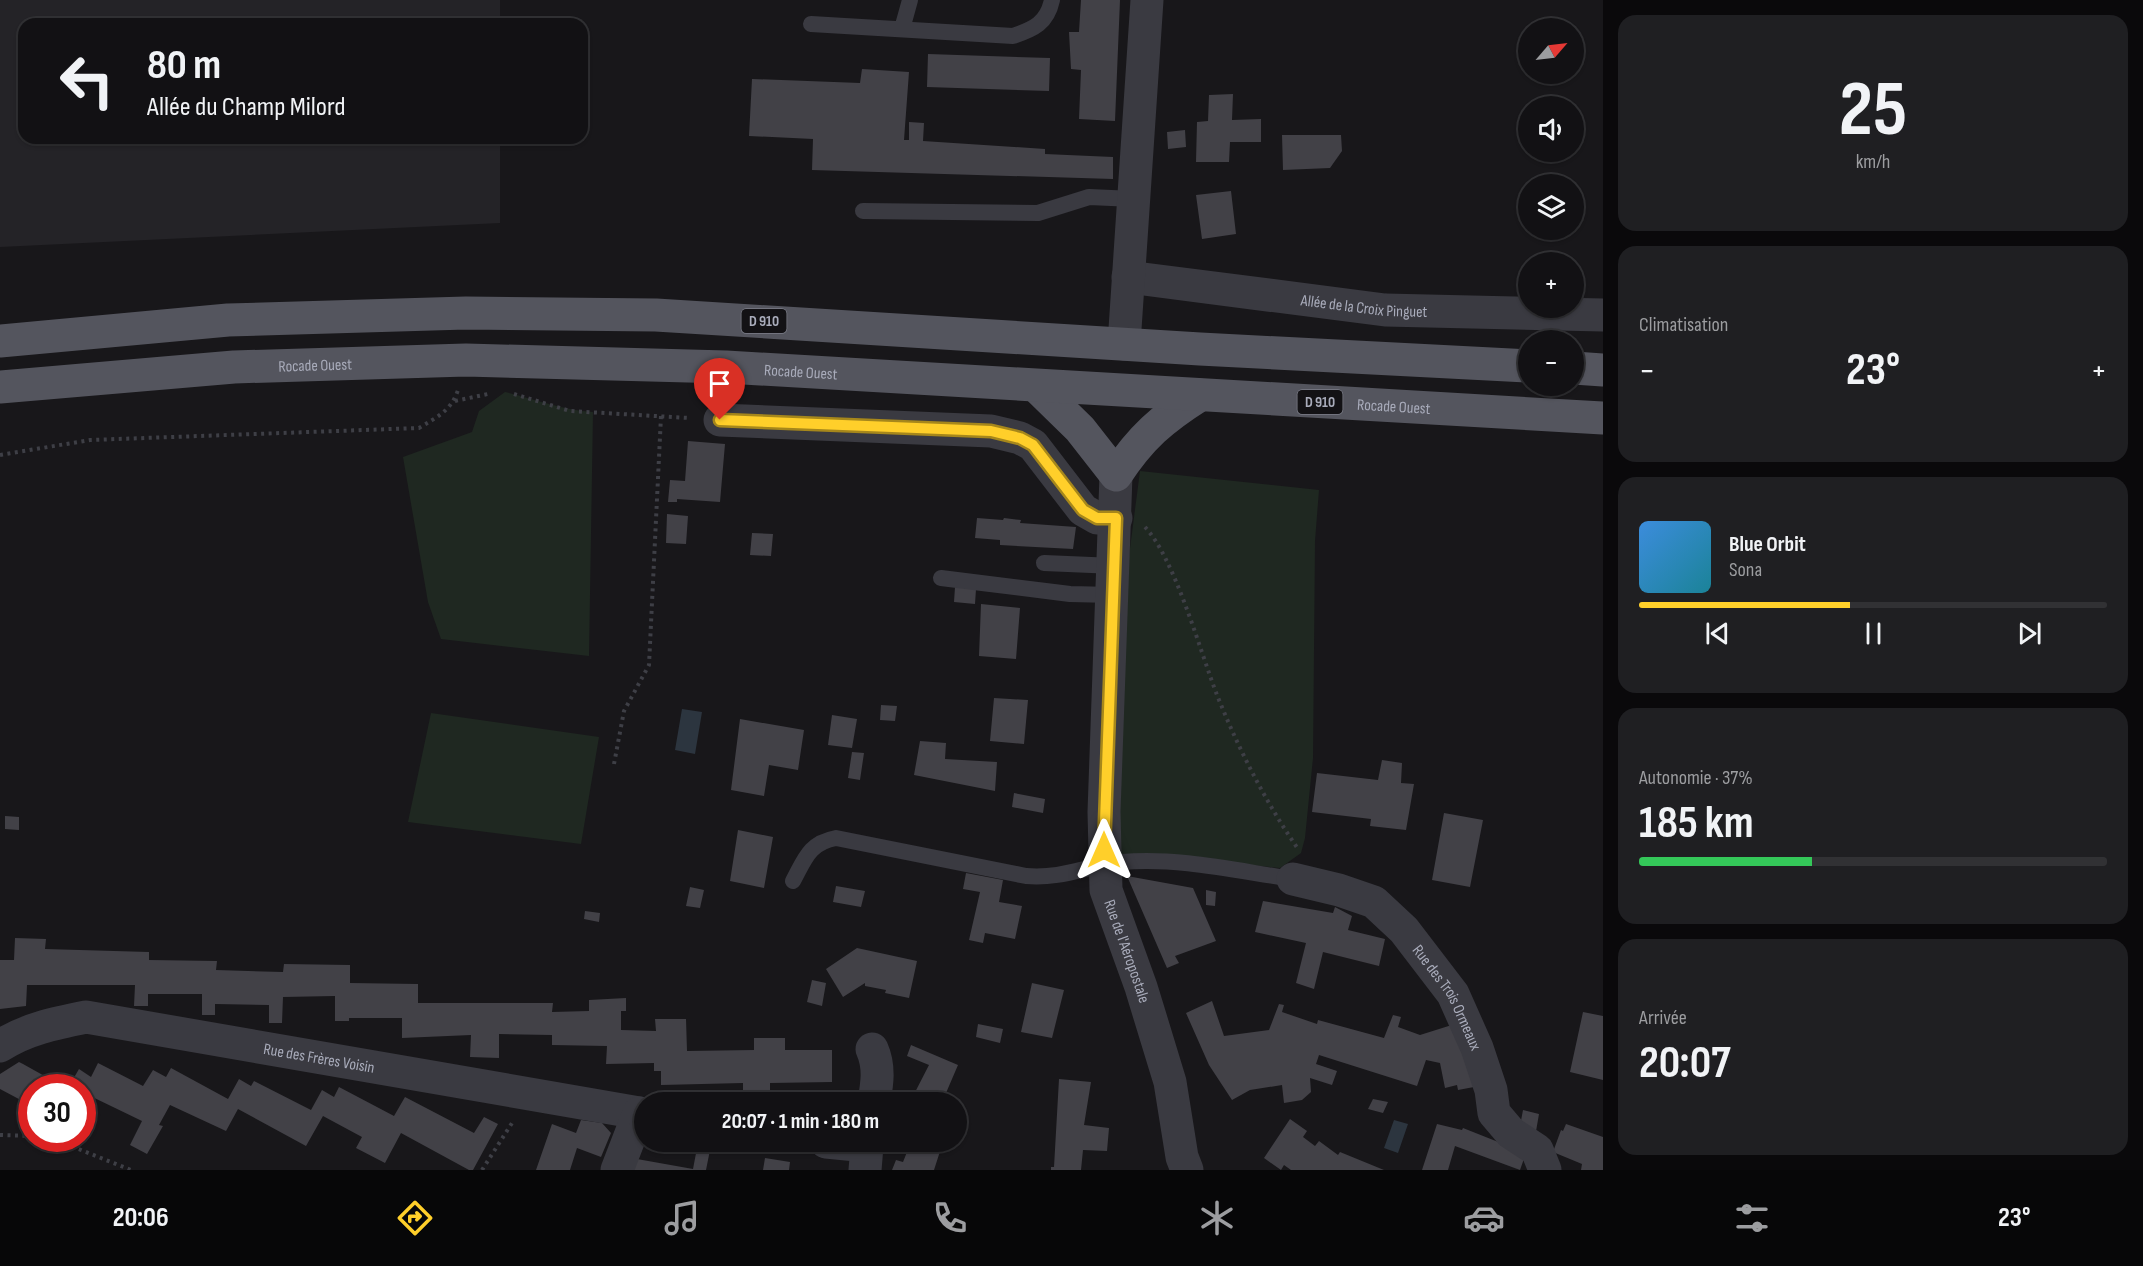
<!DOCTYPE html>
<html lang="fr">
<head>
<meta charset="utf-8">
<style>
	:root { --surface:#121114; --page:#1f1f22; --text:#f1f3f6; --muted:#9c9da0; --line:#313134; --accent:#ffcf2a }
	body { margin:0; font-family:"Sofia Sans Condensed",sans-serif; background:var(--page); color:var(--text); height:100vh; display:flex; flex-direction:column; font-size:22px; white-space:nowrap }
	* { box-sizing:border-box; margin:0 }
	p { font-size:20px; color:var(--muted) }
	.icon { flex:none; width:33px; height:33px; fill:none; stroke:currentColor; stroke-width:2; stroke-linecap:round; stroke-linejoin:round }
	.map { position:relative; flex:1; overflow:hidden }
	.details { display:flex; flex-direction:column; gap:15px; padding:15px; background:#0a090b; width:540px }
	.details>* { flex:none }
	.guide { position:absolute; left:18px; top:18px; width:570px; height:126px; border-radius:18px; box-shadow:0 2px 4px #0004,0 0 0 2px var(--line); background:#121114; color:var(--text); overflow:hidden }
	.needle { width:39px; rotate:62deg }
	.tools { position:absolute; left:1518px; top:18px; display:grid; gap:12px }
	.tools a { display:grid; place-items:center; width:66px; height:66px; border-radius:50%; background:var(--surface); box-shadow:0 2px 4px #0004,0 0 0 2px var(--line); font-size:30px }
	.speed { position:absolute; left:18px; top:1074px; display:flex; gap:12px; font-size:30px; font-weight:700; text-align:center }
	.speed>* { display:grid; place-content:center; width:78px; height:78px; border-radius:50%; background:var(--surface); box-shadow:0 2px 4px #0004,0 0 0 2px var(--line); line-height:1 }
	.speed .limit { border:9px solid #d22; background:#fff; color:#111 }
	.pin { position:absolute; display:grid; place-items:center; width:51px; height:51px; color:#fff; margin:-62px -26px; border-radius:50% 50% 50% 0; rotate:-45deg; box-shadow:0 0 6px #0007 }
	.pin .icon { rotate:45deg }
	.me { position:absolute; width:66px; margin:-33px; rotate:0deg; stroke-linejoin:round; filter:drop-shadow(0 0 4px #0008) }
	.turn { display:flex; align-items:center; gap:21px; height:126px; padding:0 30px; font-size:27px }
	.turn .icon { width:78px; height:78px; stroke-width:2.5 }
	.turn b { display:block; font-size:42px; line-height:51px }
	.big { font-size:45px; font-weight:700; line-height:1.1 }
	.details .widget { flex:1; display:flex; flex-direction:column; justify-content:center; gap:9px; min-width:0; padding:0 21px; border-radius:18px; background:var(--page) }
	.details .dial { align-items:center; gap:0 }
	.dial b { font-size:78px; line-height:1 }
	.song { display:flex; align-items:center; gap:18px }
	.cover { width:72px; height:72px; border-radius:9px; background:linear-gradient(135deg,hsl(210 70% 55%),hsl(190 70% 35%)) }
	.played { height:6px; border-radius:3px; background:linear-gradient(90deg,var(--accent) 45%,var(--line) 45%) }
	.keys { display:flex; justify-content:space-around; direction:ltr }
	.heat { display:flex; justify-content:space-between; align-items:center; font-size:33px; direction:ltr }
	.charge { height:9px; border-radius:4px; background:linear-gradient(90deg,#34c759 37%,var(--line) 0) }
	.trip { position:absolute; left:634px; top:1092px; width:333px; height:60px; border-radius:30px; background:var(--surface); box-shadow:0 2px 4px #0004,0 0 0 2px var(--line); font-weight:700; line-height:60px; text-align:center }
	.menu { display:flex; height:96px; justify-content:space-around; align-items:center; background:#070708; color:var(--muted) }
	.menu .icon { width:42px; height:42px }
	.menu .selected { color:var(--accent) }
	.menu b { font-size:27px; color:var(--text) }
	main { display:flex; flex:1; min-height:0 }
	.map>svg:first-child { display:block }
	.built { fill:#242327 }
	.green { fill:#1f2821 }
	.water { fill:#2c353f }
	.building { fill:#424147 }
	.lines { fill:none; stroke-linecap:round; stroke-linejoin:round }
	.path { stroke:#3e3f46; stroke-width:4; stroke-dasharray:3 4.5; stroke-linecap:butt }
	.service { stroke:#3a3a41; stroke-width:16 }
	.minor { stroke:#3a3a41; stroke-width:33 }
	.primary { stroke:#54555e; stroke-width:33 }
	.route-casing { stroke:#a6871b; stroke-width:15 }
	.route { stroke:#ffcf2a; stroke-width:10 }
	.labels { text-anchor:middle; stroke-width:6; stroke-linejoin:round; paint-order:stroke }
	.shield { fill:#131215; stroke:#7c7e89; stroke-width:1.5 }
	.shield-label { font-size:15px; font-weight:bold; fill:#a9acbb }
	.street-label { font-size:16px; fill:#a9acbb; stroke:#131215 }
</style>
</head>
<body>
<main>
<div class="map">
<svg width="1603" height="1170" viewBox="0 0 1603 1170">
	<rect width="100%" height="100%" fill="#18171a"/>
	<path class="built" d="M0,0h500v24h-476v114h476v85l-500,24z"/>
	<path class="green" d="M505,392c29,7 58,18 88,20l-4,244 -148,-17 -13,-37 -25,-145 69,-25 7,-21z
		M1140,471l179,19 -4,51 -2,217 -8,80 -4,15 -21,15 -119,-13 -46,1 14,-300z
		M431,713l168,24 -18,107 -173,-22z"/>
	<path class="water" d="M682,709l20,3 -7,42 -20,-4z
		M1394,1120l14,4 -10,29 -14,-5z"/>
	<path class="building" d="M1081,0h39l-5,121 -36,-2 2,-49 -10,-1 -2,-37h10z
		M928,54l122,4 -1,33 -122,-4z
		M862,69l47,3 -5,68h5v-18l15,1 -1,18 122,8v5l68,3v22l-301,-9 1,-31 -64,-3 3,-57 108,4z
		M1233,94l-1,26 29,-1v23h-31l-1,20h-33l1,-40 11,-1 1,-26z
		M1185,130l1,17 -18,2 -1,-17z
		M1282,135h59l1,16 -12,17 -47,2z
		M1231,191l5,43 -34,5 -6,-44z
		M688,441l37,3 -5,58 -43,-3v3h-9l2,-22 15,1z
		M667,514l21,2 -2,28 -20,-1z
		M977,518l26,2 1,-2 17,2 -1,3 56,4 -3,22 -73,-4v-5l-25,-2z
		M752,533l21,1 -2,22 -21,-1z
		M955,587l21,2 -1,15 -21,-2z
		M981,604l39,4 -4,51 -37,-3z
		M994,698l34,2 -4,44 -34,-3z
		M881,705l16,1 -2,15 -15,-1z
		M832,715l25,4 -5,29 -24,-3z
		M740,719l64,11 -6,40 -29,-5 -5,31 -33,-6z
		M920,741l26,2 -1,16 52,3 -2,29 -81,-16z
		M852,752l12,1 -4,27 -12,-2z
		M1382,760l20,3 -1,20 13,1 -8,46 -36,-4 1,-7 -59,-7 5,-39 61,7z
		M1014,793l31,6 -2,14 -31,-6z
		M1444,813l39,7 -13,67 -38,-7z
		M5,816l14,1v13l-14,-1z
		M738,830l35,7 -9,51 -34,-7z
		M966,873l37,7 -4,22 23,4 -7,33 -30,-6 -2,10 -14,-3 11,-48 -17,-3z
		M1127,876l66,12 23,53 -41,15 4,7 -12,5z
		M836,886l29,5 -4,16 -28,-5z
		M690,887l14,3 -4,18 -14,-2z
		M1206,890l10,2 -1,14 -9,-1z
		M1263,901l70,12 2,-6 17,9 -4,14 37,9 -6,27 -56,-14 -9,37 -18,-6 10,-40 -51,-11z
		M585,911l15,2 -1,9 -15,-3z
		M15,938l31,1 -1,10 104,3v8l68,1 -1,9 67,2 1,-8 66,1v18l68,1v19h135l-1,9 37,-1v-11l37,-2v13h-5v19l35,1 -1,-12h31l1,32 67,-1v-12h31v12h47v32l-62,1v19h-27v-19l-82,2v-14h-7v-8l-48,1 1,-18 -55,-1v-10l-53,-1v24l-29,-1 1,-22 -69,3v-20h-53v3h-14v-25l-52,1 -1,26h-13v-18l-54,-1v11h-13v-21h-54v12h-14l1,-21h-108l-1,21 -26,3v-49h14z
		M857,948l60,13 -8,37 -24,-5 1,-3 -21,-4v-3l-22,14 -17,-28z
		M812,980l14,3 -4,23 -15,-4z
		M1032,983l32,7 -12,48 -31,-6z
		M1212,1001l12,35 45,-6 10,-26 5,1 -2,7 35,12 1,-4 66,18 9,-23 8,2 -3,10 22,8 35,-11 19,63 -16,3 -1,-5 -12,3 -5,-25 -14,-3 -9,26 -98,-31 -3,9 21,7 -5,14 -22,-7 1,14 -9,8 -18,3 -2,-18 -32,5 -18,10 -23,-35 -23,-52z
		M1583,1012l20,4v64l-33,-8z
		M978,1024l25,5 -3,14 -24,-6z
		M911,1045l47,20 -12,28 3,2 -3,7h-36l19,-37 -22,-9z
		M19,1062l4,2 43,24h-34v18l-32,-17v-15z
		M98,1063l45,23 10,-16 13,7 5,-9 57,31 11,-20 12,7 3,-5 57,29 11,-20 12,7 5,-10 55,29 11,-19 69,36 10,-16 14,7 -25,46h-4l-68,-37 -16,30 -29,-15 6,-11 -39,-21 -17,30 -68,-37 -12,22 -56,-26 -11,20 4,1 -16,28 -17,-9 12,-24 -60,-29v-4h-14l11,-19 12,8z
		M1059,1079l32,3 -7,43 25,3 -2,23 -24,-1 -2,20h-30v-3h3z
		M1373,1099l15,3 -5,11 -15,-4z
		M1523,1110l16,4 -4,23 -15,-11z
		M1290,1119l17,12 -4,6 12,9 4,-5 19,14 2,-3 44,18h-93l-7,-5 -3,5 -17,-12z
		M581,1120l21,3 9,10 -10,24 -24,-9 -7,22h-34l16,-46 24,9z
		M1437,1124l25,6 1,-2 63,25 -6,17 -65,-24 -7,24h-26z
		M1566,1124l37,13v33h-22l1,-6 -29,-12 8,-22 2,1z
		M911,1142h32l-9,28h-42l4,-10 7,2z
		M697,1148l13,2 -4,20h-74l5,-11 56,10z
		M765,1158l25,4 -1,8h-26z"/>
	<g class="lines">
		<path class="path" d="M514,394l56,17 119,7
			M455,401l33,-7
			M0,455l90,-15 329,-12c18,-11 32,-17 39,-38
			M1145,527c30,32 55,124 72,168 22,55 48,106 81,154
			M614,764l10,-53 25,-46 12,-249
			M0,1135l32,1
			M51,1138l80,32
			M482,1170l30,-47"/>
		<path class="service" d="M811,24l202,12c21,-7 34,-13 39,-36
			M902,29l8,-29
			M863,211l175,2 51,-16 45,2
			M1044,563l71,3
			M941,578l129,16 43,1
			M793,881c12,-22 16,-38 43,-43l190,38c39,3 61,-11 96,-14 57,-5 115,9 171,17"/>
		<g class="minor">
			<path id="s1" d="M1128,277l257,33 218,5"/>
			<path d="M1124,344l23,-344"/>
			<path d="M720,420l271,11 29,7 13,7 50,65 14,8h19"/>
			<path id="s2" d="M1116,475l-12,337 2,78 35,97 29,95 12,75 5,13"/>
			<path id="s3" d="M1293,879l46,11 35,12 30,28 49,64 24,54 14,42 3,23 17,20 26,17 8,20"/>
			<path id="s4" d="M0,1046c26,-17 56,-23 86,-29l559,97"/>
			<path d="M872,1049c8,18 5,35 2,53"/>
			<path d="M826,1142l41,4 -2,24"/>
			<path d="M617,1170l22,-57"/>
		</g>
		<g class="primary">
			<path d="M0,341l228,-21 238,-7 190,2 544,34 328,17"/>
			<path d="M1574,368l29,2"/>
			<path d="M1036,386l44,43 36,46c25,-38 46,-56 84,-80"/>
			<path id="s5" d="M0,387l234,-20 232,-7 260,7 877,51"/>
		</g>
	</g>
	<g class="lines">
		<defs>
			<path id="route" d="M720,420l271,11 29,7 13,7 50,65 14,8h19l-12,332"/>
		</defs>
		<use href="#route" class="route-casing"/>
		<use href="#route" class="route"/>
	</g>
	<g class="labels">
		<g class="shield">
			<rect x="741.5" y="309" width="45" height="24" rx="4.5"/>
			<rect x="1297.5" y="390" width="45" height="24" rx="4.5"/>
		</g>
		<g class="shield-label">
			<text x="764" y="326">D 910</text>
			<text x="1320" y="407">D 910</text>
		</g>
		<g class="street-label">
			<text dy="6" stroke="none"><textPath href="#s1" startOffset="238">Allée de la Croix Pinguet</textPath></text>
			<text dy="6" stroke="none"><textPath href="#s5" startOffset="316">Rocade Ouest</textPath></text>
			<text dy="6" stroke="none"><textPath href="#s5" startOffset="802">Rocade Ouest</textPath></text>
			<text dy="6" stroke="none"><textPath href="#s5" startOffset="1396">Rocade Ouest</textPath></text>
			<text dy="6" stroke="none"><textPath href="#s2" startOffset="480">Rue de l'Aéropostale</textPath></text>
			<text dy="6" stroke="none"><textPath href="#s3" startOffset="206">Rue des Trois Ormeaux</textPath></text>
			<text dy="6" stroke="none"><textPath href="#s4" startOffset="328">Rue des Frères Voisin</textPath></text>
		</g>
	</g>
</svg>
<div class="tools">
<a><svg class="needle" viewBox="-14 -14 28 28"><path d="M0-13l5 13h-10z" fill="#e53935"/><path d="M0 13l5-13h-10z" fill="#9c9da0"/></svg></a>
<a><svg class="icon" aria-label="sound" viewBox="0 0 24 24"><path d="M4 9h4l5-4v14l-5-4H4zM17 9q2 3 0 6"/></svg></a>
<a><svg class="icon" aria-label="layers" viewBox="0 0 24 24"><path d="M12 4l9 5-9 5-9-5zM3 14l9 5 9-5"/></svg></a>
<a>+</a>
<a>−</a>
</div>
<div class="speed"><div class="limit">30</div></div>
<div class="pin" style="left:720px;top:420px;background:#d93025"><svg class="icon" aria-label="arrive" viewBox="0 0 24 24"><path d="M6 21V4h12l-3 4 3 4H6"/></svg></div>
<svg class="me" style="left:1104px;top:850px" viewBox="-20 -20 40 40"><path d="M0-17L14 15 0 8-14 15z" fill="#ffcf2a" stroke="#fff" stroke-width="4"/></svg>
<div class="trip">20:07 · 1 min · 180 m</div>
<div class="guide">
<div class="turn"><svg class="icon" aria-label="left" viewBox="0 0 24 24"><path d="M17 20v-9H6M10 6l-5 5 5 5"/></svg><div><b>80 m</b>Allée du Champ Milord</div></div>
</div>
</div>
<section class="details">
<div class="widget dial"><b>25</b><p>km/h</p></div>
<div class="widget"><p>Climatisation</p>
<div class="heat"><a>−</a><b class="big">23°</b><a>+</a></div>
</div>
<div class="widget">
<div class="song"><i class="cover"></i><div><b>Blue Orbit</b><p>Sona</p></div></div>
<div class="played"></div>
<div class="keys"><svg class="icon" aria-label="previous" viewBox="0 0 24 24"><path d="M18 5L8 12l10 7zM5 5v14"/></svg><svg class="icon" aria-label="pause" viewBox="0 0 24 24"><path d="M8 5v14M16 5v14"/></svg><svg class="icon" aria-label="next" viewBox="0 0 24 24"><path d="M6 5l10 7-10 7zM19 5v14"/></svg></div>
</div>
<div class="widget"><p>Autonomie · 37%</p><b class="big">185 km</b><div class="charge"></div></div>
<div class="widget"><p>Arrivée</p><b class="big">20:07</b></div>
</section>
</main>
<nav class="menu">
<b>20:06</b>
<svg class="icon selected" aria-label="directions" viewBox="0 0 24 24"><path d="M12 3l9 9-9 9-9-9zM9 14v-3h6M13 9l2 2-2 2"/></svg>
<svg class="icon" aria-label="music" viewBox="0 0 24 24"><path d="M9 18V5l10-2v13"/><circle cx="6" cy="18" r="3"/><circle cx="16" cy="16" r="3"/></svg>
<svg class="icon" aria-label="phone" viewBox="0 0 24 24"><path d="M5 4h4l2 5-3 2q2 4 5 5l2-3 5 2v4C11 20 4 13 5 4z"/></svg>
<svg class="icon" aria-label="climate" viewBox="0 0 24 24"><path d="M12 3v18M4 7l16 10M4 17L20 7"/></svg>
<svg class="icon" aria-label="car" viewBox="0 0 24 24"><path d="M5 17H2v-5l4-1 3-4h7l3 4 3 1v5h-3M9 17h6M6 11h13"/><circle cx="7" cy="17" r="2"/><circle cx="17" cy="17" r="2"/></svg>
<svg class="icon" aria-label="filters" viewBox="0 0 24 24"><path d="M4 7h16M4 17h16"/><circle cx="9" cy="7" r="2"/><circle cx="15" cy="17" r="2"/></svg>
<b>23°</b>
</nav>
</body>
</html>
